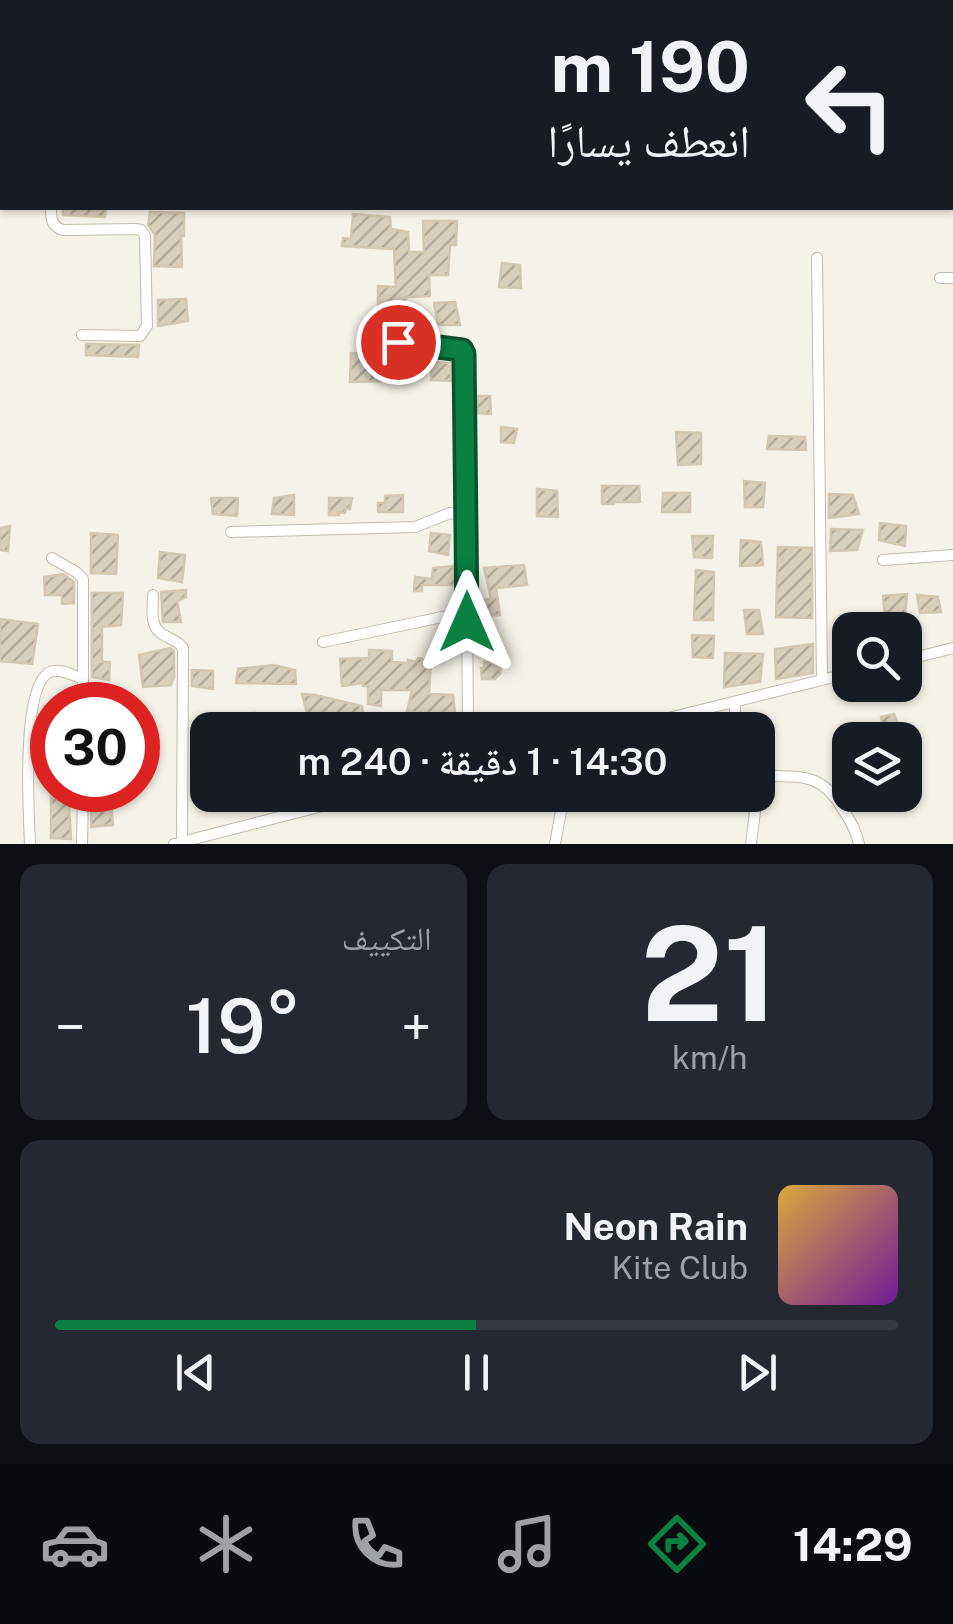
<!DOCTYPE html>
<html lang="ar">
<head>
<meta charset="utf-8">
<style>
	:root { --surface:#171b24; --page:#242831; --text:#f1f3f6; --muted:#9ea1a6; --line:#363941; --accent:#0b8043 }
	body { margin:0; font-family:"Public Sans","Noto Naskh Arabic",sans-serif; background:var(--page); color:var(--text); direction:rtl; height:100vh; display:flex; flex-direction:column; font-size:38px; white-space:nowrap }
	* { box-sizing:border-box; margin:0 }
	p { font-size:32px; color:var(--muted) }
	.icon { flex:none; width:55px; height:55px; fill:none; stroke:currentColor; stroke-width:2; stroke-linecap:round; stroke-linejoin:round }
	.map { position:relative; height:844px; overflow:hidden; direction:ltr }
	.details { display:flex; flex-direction:column; gap:20px; padding:20px; background:#0d0f14; flex:1 }
	.details>* { flex:none }
	.banner { position:absolute; left:0px; top:0px; width:955px; height:210px; box-shadow:0 2px 8px #0004; direction:rtl; background:#171b24; color:var(--text); overflow:hidden }
	.buttons { position:absolute; left:832px; top:612px; display:grid; gap:20px }
	.buttons a { display:grid; place-items:center; width:90px; height:90px; border-radius:20px; background:var(--surface); box-shadow:0 2px 8px #0004; font-size:50px }
	.speed { position:absolute; left:30px; top:682px; display:flex; gap:20px; font-size:50px; font-weight:700; text-align:center }
	.speed>* { display:grid; place-content:center; width:130px; height:130px; border-radius:50%; background:var(--surface); box-shadow:0 2px 8px #0004; line-height:1 }
	.speed .limit { border:15px solid #d22; background:#fff; color:#111 }
	.pin { position:absolute; display:grid; place-items:center; width:85px; height:85px; color:#fff; margin:-42px; border:5px solid #fff; border-radius:50%; box-shadow:0 2px 10px #0007 }
	.me { position:absolute; width:110px; margin:-55px; rotate:0deg; stroke-linejoin:round; filter:drop-shadow(0 0 8px #0008) }
	.turn { display:flex; align-items:center; gap:35px; height:210px; padding:0 40px; font-size:45px }
	.turn .icon { width:130px; height:130px; stroke-width:2.5 }
	.turn b { display:block; font-size:70px; line-height:85px }
	.big { font-size:75px; font-weight:600; line-height:1.1 }
	.details .widget { flex:1; display:flex; flex-direction:column; justify-content:center; gap:15px; min-width:0; padding:0 35px; border-radius:20px; background:var(--page) }
	.details .dial { align-items:center; gap:0 }
	.dial b { font-size:130px; line-height:1 }
	.song { display:flex; align-items:center; gap:30px }
	.cover { width:120px; height:120px; border-radius:15px; background:linear-gradient(135deg,hsl(40 70% 55%),hsl(280 70% 35%)) }
	.played { height:10px; border-radius:5px; background:linear-gradient(90deg,var(--accent) 50%,var(--line) 50%) }
	.keys { display:flex; justify-content:space-around; direction:ltr }
	.heat { display:flex; justify-content:space-between; align-items:center; font-size:55px; direction:ltr }
	.details .tiles { flex:1; display:grid; gap:20px; grid-template-columns:1fr 1fr }
	.widget:last-child { grid-column:span 2 }
	.trip { position:absolute; left:190px; top:712px; width:585px; height:100px; border-radius:20px; background:var(--surface); box-shadow:0 2px 8px #0004; font-weight:600; line-height:100px; text-align:center; direction:rtl }
	.tabs { display:flex; height:160px; justify-content:space-around; align-items:center; background:#090b0e; color:var(--muted) }
	.tabs .icon { width:70px; height:70px }
	.tabs .on { color:var(--accent) }
	.tabs b { font-size:45px; color:var(--text) }
	.map>svg:first-child { display:block }
	.building { fill:url(#building-hatch); stroke:#d3c7af; stroke-width:2.5 }
	.lines { fill:none; stroke-linecap:round; stroke-linejoin:round }
	.minor-casing { stroke:#c1bbaa; stroke-width:12 }
	.minor { stroke:#fff; stroke-width:10 }
	.route-casing { stroke:#07532c; stroke-width:25 }
	.route { stroke:#0b8043; stroke-width:18 }
</style>
</head>
<body>
<div class="map">
<svg width="953" height="844" viewBox="0 0 953 844">
	<defs>
		<pattern id="building-hatch" width="6" height="6" patternUnits="userSpaceOnUse" patternTransform="scale(2.5)"><rect width="6" height="6" fill="#d8cfbc"/><path d="M-1 1l2-2M0 6l6-6M5 7l2-2" fill="none" stroke="#b1aa9a"/></pattern>
	</defs>
	<rect width="100%" height="100%" fill="#f5f2e8"/>
	<path class="building" d="M63,208h43l-1,9 -42,-2z
		M150,212l34,1v23h-3l1,31 -28,-1 1,-31 -7,-10z
		M353,214l37,3 1,12 17,3 1,20h15l-1,-31h34l-1,24h-6l-2,30h-19l1,21 -24,1v17l-28,1v-29l18,1 -2,-38 -52,-3 1,-8 8,1z
		M502,263l18,2 1,23 -22,-1z
		M186,299l2,22 -30,5v-26z
		M455,302l5,23h-22l-4,-22z
		M86,344l53,1 -1,12 -52,-2z
		M351,353l40,2 -5,26 -36,1z
		M431,362l20,1v18l-20,-1z
		M477,396h13l1,18 -14,-1z
		M501,427l16,2 -3,14 -13,-1z
		M676,432l25,1v31l-23,1z
		M769,436l36,1 1,13 -39,-1z
		M744,481l21,2 -2,24h-18z
		M602,486h37l1,16h-26v2h-12z
		M537,489l20,2 1,26 -21,-1z
		M663,493h27v19h-28z
		M829,494l24,1 6,19 -30,4z
		M294,495v20l-22,-1 2,-16z
		M403,495v17h-25v-9h7v-7z
		M211,498h27l-1,18 -24,-2z
		M329,498h23l-2,11h-4l-1,4 -6,-1v3h-10z
		M880,523l26,3 -1,20 -26,-6z
		M10,526l-2,25 -8,-1v-22z
		M831,529l32,1 -6,20 -27,1z
		M91,533l27,2 -2,39 -25,-1z
		M431,533l19,2 -2,20 -19,-4z
		M692,536h21l-1,22 -18,-1z
		M741,540l20,2 2,23 -23,1z
		M778,547l34,1v70l-36,-1z
		M160,552l25,3 -3,27 -24,-4z
		M524,565l3,20 -31,3 4,27 -17,1 -3,-16 11,-1 -7,-31z
		M454,566l2,19h-34v6h-8l1,-14 17,2 1,-11z
		M696,570l18,2 -1,48h-19z
		M63,574l11,8v21l-12,1v-9h-17l-1,-18z
		M186,590v7l-9,4 4,21h-18l-2,-30z
		M92,593h31l-2,32 -19,2v35h8l-1,18 -17,-3z
		M907,594l-2,22 -20,1 -2,-21z
		M917,595l21,2 3,15 -21,1z
		M744,610h15l4,24h-16z
		M0,619l38,5 -6,40 -32,-3z
		M692,635l22,1 -1,22 -20,-1z
		M813,644v29l-37,6 -1,-30z
		M170,648l4,3v26l-3,8 -28,2 -4,-32z
		M369,650l23,1v11l16,1v-3l8,2 2,-4 13,2 -2,34 24,1 2,19 -48,-2 5,-22h-31v16l-13,-2v-18h-5v-3l-21,3 -2,-27 29,-1z
		M725,653l38,1 -3,28 -36,5z
		M484,662l14,1 -1,2 4,1 -1,8 -5,5h-13l-1,-11h3z
		M274,665l21,5 1,14 -60,-1 2,-14z
		M192,670l21,1v18l-21,-3z
		M92,690l21,1 1,14h-22z
		M302,694l13,1 47,11 4,24h-62v-9h5z
		M52,705v67l-10,-2 3,-64z
		M255,713l4,11 -15,6 -4,-14z
		M894,714l7,18 -17,3 -3,-18z
		M51,790l21,3 -1,12 -2,-1 2,35 -20,-1z
		M208,795h22l1,10h-21z
		M111,804l2,21 -22,2v-21z"/>
	<g class="lines">
		<defs>
			<path id="minor" d="M0,181h2
				M51,208c0,11 0,18 12,22l73,-1 5,1 4,6 2,90 -7,10 -58,-1
				M817,258l5,422
				M940,278h13
				M398,341l63,8 4,4 3,377
				M231,532l184,-5 35,-14 16,3
				M52,558l24,14 7,7v126
				M883,560l70,-5
				M153,595c0,13 -4,31 9,39 9,6 14,5 21,14l-1,194
				M323,642l124,-26 20,6
				M905,660l48,-12
				M620,730l230,-57
				M735,730v-28
				M758,775c39,3 62,-5 84,33 8,12 14,22 17,36
				M30,844c-1,-28 -10,-167 23,-173 9,-2 22,5 30,8
				M82,844l1,-54
				M174,844l191,-49
				M555,844l9,-49
				M751,844l6,-49"/>
		</defs>
		<use href="#minor" class="minor-casing"/>
		<use href="#minor" class="minor"/>
	</g>
	<g class="lines">
		<defs>
			<path id="route" d="M398,342l64,8 2,4 3,268"/>
		</defs>
		<use href="#route" class="route-casing"/>
		<use href="#route" class="route"/>
	</g>
</svg>
<div class="buttons">
<a><svg class="icon" aria-label="search" viewBox="0 0 24 24"><circle cx="10" cy="10" r="6"/><path d="M15 15l6 6"/></svg></a>
<a><svg class="icon" aria-label="layers" viewBox="0 0 24 24"><path d="M12 4l9 5-9 5-9-5zM3 14l9 5 9-5"/></svg></a>
</div>
<div class="speed"><div class="limit">30</div></div>
<div class="pin" style="left:398px;top:342px;background:#d93025"><svg class="icon" aria-label="arrive" viewBox="0 0 24 24"><path d="M6 21V4h12l-3 4 3 4H6"/></svg></div>
<svg class="me" style="left:467px;top:622px" viewBox="-20 -20 40 40"><path d="M0-17L14 15 0 8-14 15z" fill="#0b8043" stroke="#fff" stroke-width="4"/></svg>
<div class="trip">14:30 · 1 دقيقة · 240 m</div>
<div class="banner">
<div class="turn"><svg class="icon" aria-label="left" viewBox="0 0 24 24"><path d="M17 20v-9H6M10 6l-5 5 5 5"/></svg><div><b>190 m</b>انعطف يسارًا</div></div>
</div>
</div>
<section class="details">
<div class="tiles">
<div class="widget dial"><b>21</b><p>km/h</p></div>
<div class="widget"><p>التكييف</p>
<div class="heat"><a>−</a><b class="big">19°</b><a>+</a></div>
</div>
<div class="widget">
<div class="song"><i class="cover"></i><div><b>Neon Rain</b><p>Kite Club</p></div></div>
<div class="played"></div>
<div class="keys"><svg class="icon" aria-label="previous" viewBox="0 0 24 24"><path d="M18 5L8 12l10 7zM5 5v14"/></svg><svg class="icon" aria-label="pause" viewBox="0 0 24 24"><path d="M8 5v14M16 5v14"/></svg><svg class="icon" aria-label="next" viewBox="0 0 24 24"><path d="M6 5l10 7-10 7zM19 5v14"/></svg></div>
</div>
</div>
</section>
<nav class="tabs">
<b>14:29</b>
<svg class="icon on" aria-label="directions" viewBox="0 0 24 24"><path d="M12 3l9 9-9 9-9-9zM9 14v-3h6M13 9l2 2-2 2"/></svg>
<svg class="icon" aria-label="music" viewBox="0 0 24 24"><path d="M9 18V5l10-2v13"/><circle cx="6" cy="18" r="3"/><circle cx="16" cy="16" r="3"/></svg>
<svg class="icon" aria-label="phone" viewBox="0 0 24 24"><path d="M5 4h4l2 5-3 2q2 4 5 5l2-3 5 2v4C11 20 4 13 5 4z"/></svg>
<svg class="icon" aria-label="climate" viewBox="0 0 24 24"><path d="M12 3v18M4 7l16 10M4 17L20 7"/></svg>
<svg class="icon" aria-label="car" viewBox="0 0 24 24"><path d="M5 17H2v-5l4-1 3-4h7l3 4 3 1v5h-3M9 17h6M6 11h13"/><circle cx="7" cy="17" r="2"/><circle cx="17" cy="17" r="2"/></svg>
</nav>
</body>
</html>
